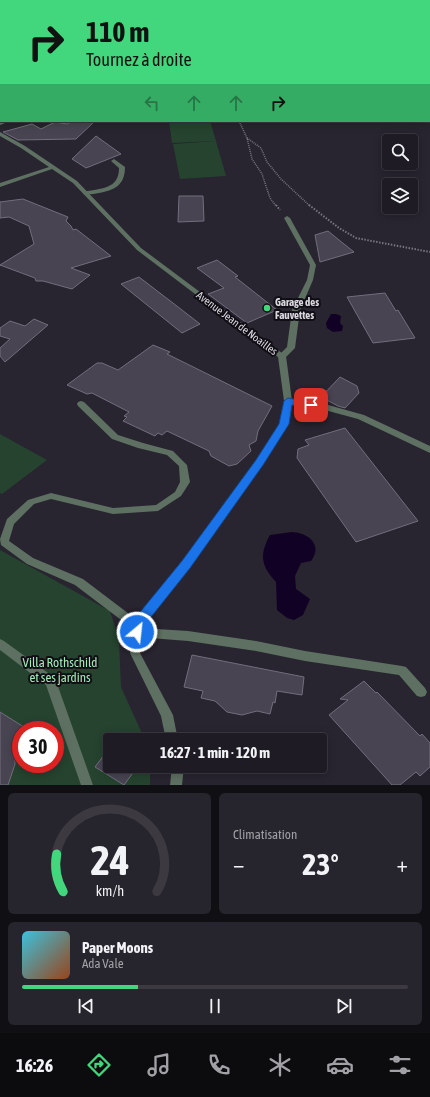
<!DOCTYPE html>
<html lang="fr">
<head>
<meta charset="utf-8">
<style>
	:root { --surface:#1e1b24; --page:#26242c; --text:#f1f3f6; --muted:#a1a1a6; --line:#3c3941; --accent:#42d77c }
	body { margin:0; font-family:"Asap Condensed",sans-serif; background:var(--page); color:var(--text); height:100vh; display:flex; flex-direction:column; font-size:15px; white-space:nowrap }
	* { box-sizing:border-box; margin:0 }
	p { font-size:13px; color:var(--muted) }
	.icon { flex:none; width:22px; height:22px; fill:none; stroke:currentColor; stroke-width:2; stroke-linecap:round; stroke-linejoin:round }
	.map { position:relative; height:785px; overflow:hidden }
	.drawer { display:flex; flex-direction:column; gap:8px; padding:8px; background:#100f14; flex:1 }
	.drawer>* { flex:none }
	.top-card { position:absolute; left:0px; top:0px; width:430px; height:122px; box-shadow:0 2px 10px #0003,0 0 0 1px var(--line); background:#42d77c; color:#111; overflow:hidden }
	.buttons { position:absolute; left:382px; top:134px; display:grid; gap:8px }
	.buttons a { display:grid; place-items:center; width:36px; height:36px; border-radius:4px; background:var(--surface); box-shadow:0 2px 10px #0003,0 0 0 1px var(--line); font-size:20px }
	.speed { position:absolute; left:12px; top:721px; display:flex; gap:8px; font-size:20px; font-weight:700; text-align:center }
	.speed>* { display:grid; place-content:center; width:52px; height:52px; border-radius:50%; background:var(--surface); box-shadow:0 2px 10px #0003,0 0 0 1px var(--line); line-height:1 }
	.speed .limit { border:6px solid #d22; background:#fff; color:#111 }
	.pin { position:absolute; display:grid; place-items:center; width:34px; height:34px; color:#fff; margin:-17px; border-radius:8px; box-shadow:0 2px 6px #0006 }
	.me { position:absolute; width:44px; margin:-22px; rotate:28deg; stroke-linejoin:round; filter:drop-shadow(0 0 3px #0008) }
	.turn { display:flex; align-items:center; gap:14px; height:84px; padding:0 20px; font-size:18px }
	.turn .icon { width:52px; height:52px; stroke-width:2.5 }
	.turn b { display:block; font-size:28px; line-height:34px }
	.lanes { display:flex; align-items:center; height:38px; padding:0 20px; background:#0003; justify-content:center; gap:20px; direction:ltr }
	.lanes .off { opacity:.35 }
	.big { font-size:30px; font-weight:700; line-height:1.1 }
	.drawer .widget { flex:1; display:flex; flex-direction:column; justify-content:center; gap:6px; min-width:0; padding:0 14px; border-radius:6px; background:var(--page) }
	.drawer .dial { align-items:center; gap:0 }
	.dial svg { height:104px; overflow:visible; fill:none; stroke:var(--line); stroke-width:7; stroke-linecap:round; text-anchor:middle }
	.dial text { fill:var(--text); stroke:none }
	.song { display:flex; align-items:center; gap:12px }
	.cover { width:48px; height:48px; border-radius:6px; background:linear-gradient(135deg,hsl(190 70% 55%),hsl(20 70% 35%)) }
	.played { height:4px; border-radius:2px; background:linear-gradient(90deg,var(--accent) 30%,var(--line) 30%) }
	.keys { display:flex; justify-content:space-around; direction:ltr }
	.heat { display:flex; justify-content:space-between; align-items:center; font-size:22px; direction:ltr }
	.drawer .tiles { flex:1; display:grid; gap:8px; grid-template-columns:1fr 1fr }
	.widget:last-child { grid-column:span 2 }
	.trip { position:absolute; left:103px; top:733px; width:224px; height:40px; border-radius:4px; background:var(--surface); box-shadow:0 2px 10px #0003,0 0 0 1px var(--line); font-weight:700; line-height:40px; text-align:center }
	.tabs { display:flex; height:64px; justify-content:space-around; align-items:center; background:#0c0b0e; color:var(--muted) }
	.tabs .icon { width:28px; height:28px }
	.tabs .on { color:var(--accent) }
	.tabs b { font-size:18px; color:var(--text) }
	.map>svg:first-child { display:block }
	.green { fill:#25432e; fill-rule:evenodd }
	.water { fill:#110225 }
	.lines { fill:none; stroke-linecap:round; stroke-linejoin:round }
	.stream { fill:#110225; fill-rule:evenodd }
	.building { fill:#484452; stroke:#726e7d }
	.path-far1 { stroke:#78757f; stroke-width:1.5; stroke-dasharray:1 1; stroke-linecap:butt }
	.path { stroke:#78757f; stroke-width:2; stroke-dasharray:1.5 1.5; stroke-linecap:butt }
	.lane { fill:#5d7061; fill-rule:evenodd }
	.street { fill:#5d7061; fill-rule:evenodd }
	.route { fill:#1a73e8; stroke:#114b97 }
	.poi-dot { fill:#42d77c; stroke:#100e14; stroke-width:1.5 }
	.labels { text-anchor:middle; stroke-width:4; stroke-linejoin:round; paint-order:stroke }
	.poi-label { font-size:11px; font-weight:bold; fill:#dad8e0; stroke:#100e14; text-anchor:start }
	.street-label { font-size:11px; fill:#dad8e0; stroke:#100e14 }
	.near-park-label { font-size:13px; fill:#a3eab5; stroke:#100e14 }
</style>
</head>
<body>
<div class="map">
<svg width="430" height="785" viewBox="0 0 430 785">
	<rect width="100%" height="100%" fill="#282430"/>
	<path class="green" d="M169,121h41l6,20 -44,2z
		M216,141l10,35 -46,3 -7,-35z
		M0,434l47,26 -45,34 -2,-1z
		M0,550l110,61 9,29 2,47 24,53h-35v26h40v19h-150zM21,730h34v34h-34z"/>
	<path class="water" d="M331,314h5l5,2 -1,7 3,3 -1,5 -9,1 -6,-4 -1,-5z
		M292,532c17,1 31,13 19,29l-10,2 -6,13 1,13 14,10 -7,16 -9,5 -7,-2 -10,-8 -1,-28c-15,-16 -17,-27 -6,-47z"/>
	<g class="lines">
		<path class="stream" d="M178,0h8l-9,1z"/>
	</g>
	<path class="building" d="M73,121h22l-19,18 -58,1 -15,-8 29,-8 9,5 14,-7 12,2z
		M96,136l25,18 -35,14 -14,-9z
		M179,196h24l1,25 -26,1z
		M23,199l45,18 -2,4 5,5 2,4 3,-1 35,27 -40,12 19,7 -18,14 -29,-8h-7l-1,-3 -35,-13 34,-21 -5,-18 -20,-9 -9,1v-16z
		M328,231l11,9 15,12 -34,10 -5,-27z
		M217,260l21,16 -3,1 42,33 -30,13 -39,-29 16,-6 -27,-20z
		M139,277l43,33 18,14 -18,9 -61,-49z
		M385,293l11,18 2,-1 17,28 -42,5 -26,-46z
		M34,319l14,6 -43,37 -5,-6v-8l10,-9 -10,-3v-8l10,-7 15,5z
		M153,345l17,7 -3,2 105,52 -14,25 -2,10 -7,4 2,6 -14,13 -8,2 -18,-10 -2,-5 -42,-20 -5,4 -4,-2 -3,3 -32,-15 4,-4 -3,-1 5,-4 -37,-19 -5,1 -20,-9 30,-22h5l16,7z
		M340,377l17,9 2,7 -14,15 -7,-2 -17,-9z
		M345,428l73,93 -62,21 -59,-84 1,-9 11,-4 -4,-5z
		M192,655l112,22 -2,18 -25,-4 -2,12 -2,-1 -3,12 -13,-3 -15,4 -15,-3 -12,-11 -14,-3 2,-7 -19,-4z
		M364,681l12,12 1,-1 43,44 2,-2 8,9v24l-10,9 -4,-4 -16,13h-8l-63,-70 19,-15 -8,-1z
		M0,712l24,15 -9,12 4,2 -1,9 -3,2v12l-7,21h-8z
		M110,747v19h28l-14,19 -29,-18z"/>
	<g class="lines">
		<path class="path-far1" d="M239,121l8,17 5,21 10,15 8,24 6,8
			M247,138l14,10 6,14 14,17 29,27"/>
		<path class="path" d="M276,205l4,5
			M309,205l30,23 17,10 74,14"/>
		<path class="lane" d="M429,99h1v2h-1z
			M3,121h7l-10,4v-3z
			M112,121h6v1l-2,1z
			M114,159l11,8c0,18 -10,23 -26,26 -5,1 -11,2 -16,1v-2c17,-4 36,-2 36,-24l-8,-7z
			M287,216l3,2 26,47 -3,15 -13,30 -5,38 -10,10h-3l-4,-2 9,-9 5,-37 15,-30 3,-15 -26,-47z
			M288,398l33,5 43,12 66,31v7l-72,-34 -37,-10 -36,-6 -1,-2 1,-2z
			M81,401l3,1 34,33 25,8 30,8 14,14 3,17 -9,14 -23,15 -45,3 -62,-15 -17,5 -20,20 -5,17 24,17 50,21 58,44 1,3 -1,2 47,3 68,10 49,10 97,15 4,1 19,21 2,4 -2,4 -4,1 -4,-1 -18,-21 -94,-14 -49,-10 -68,-10 -51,-4 -4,-2 -1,-3 1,-3 -58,-44 -48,-21 -26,-19 -1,-6 7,-20 21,-19 23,-7 62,15 43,-3 19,-13 5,-10 -1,-16 -12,-11 -29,-7 -26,-9 -34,-33 -1,-2 1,-2z
			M0,639l4,2 51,37 38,107h-12l-35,-100 -46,-35z"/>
		<path class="street" d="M77,0h4l-5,1z
			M420,0h10v2l-1,-1z
			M429,33h1v2h-1z
			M0,132l25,14 52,35 64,67 145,108 6,45 -4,23 -26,41 -72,102 -48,60 -2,26 33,62 5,25h-12l-5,-24 -31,-63 2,-27 50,-65 74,-100 24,-37 4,-23 -6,-44 -141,-107 -64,-67 -21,-14 -52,18v-4l49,-16 -28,-19 -21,-12z
			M172,766h12l-2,19h-12z"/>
	</g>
	<path class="route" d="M288,398l23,4 5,3 -5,3 -19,-3 -3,19 -26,41 -73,103 -47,59 -2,8 -4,2 -5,-2 -1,-3 1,-10 50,-61 74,-101 23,-36 5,-23z"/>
	<circle class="poi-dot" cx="267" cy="308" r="4"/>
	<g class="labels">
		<g class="poi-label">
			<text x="275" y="306">Garage des<tspan x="275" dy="13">Fauvettes</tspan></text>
		</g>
		<g class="street-label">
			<text transform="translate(237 323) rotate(37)" y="4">Avenue Jean de Noailles</text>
		</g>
		<g class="near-park-label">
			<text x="60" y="667">Villa Rothschild<tspan x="60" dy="15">et ses jardins</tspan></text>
		</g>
	</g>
</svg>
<div class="buttons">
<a><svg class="icon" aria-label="search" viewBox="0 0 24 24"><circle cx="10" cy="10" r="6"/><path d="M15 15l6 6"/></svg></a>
<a><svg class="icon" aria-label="layers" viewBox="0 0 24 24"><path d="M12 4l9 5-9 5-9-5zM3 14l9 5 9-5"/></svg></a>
</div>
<div class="speed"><div class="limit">30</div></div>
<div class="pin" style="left:311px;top:405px;background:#d93025"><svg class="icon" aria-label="arrive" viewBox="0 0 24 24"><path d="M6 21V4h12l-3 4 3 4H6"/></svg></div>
<svg class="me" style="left:137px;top:632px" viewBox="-20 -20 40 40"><circle r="17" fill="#1a73e8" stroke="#fff" stroke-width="3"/><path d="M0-11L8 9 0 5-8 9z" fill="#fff"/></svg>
<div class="trip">16:27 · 1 min · 120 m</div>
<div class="top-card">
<div class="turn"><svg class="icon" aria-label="right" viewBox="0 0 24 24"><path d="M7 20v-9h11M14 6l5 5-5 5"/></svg><div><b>110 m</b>Tournez à droite</div></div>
<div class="lanes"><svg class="icon off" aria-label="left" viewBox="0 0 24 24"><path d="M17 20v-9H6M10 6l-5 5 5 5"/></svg><svg class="icon off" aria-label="ahead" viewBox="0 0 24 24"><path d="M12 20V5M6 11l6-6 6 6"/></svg><svg class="icon off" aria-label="ahead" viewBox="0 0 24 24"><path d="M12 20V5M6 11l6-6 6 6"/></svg><svg class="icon" aria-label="right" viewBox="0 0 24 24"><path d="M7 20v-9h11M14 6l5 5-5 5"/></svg></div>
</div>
</div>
<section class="drawer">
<div class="tiles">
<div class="widget dial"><svg viewBox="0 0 100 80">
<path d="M14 69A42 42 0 1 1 86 69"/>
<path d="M14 69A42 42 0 0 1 9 40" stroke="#42d77c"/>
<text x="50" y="56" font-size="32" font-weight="700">24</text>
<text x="50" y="72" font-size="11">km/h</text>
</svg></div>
<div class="widget"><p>Climatisation</p>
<div class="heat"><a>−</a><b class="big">23°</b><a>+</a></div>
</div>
<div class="widget">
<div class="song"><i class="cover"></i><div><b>Paper Moons</b><p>Ada Vale</p></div></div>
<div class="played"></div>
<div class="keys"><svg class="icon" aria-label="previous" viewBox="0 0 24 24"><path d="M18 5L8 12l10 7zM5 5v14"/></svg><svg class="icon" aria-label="pause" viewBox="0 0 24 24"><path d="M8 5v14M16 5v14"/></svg><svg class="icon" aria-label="next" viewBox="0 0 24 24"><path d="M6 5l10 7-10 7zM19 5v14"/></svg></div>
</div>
</div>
</section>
<nav class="tabs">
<b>16:26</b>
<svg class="icon on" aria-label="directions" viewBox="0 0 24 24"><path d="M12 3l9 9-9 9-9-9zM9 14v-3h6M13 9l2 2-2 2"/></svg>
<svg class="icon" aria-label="music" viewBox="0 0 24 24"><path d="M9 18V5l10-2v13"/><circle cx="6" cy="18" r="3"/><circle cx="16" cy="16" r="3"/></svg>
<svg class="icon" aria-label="phone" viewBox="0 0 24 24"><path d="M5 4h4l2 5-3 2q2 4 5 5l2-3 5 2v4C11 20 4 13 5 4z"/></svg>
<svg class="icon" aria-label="climate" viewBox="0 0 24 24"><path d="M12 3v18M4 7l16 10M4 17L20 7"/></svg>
<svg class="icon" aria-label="car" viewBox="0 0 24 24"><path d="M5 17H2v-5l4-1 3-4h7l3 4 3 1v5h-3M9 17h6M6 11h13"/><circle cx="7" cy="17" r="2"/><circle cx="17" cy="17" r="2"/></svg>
<svg class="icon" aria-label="filters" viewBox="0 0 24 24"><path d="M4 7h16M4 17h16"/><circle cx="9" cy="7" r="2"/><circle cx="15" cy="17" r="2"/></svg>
</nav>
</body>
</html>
